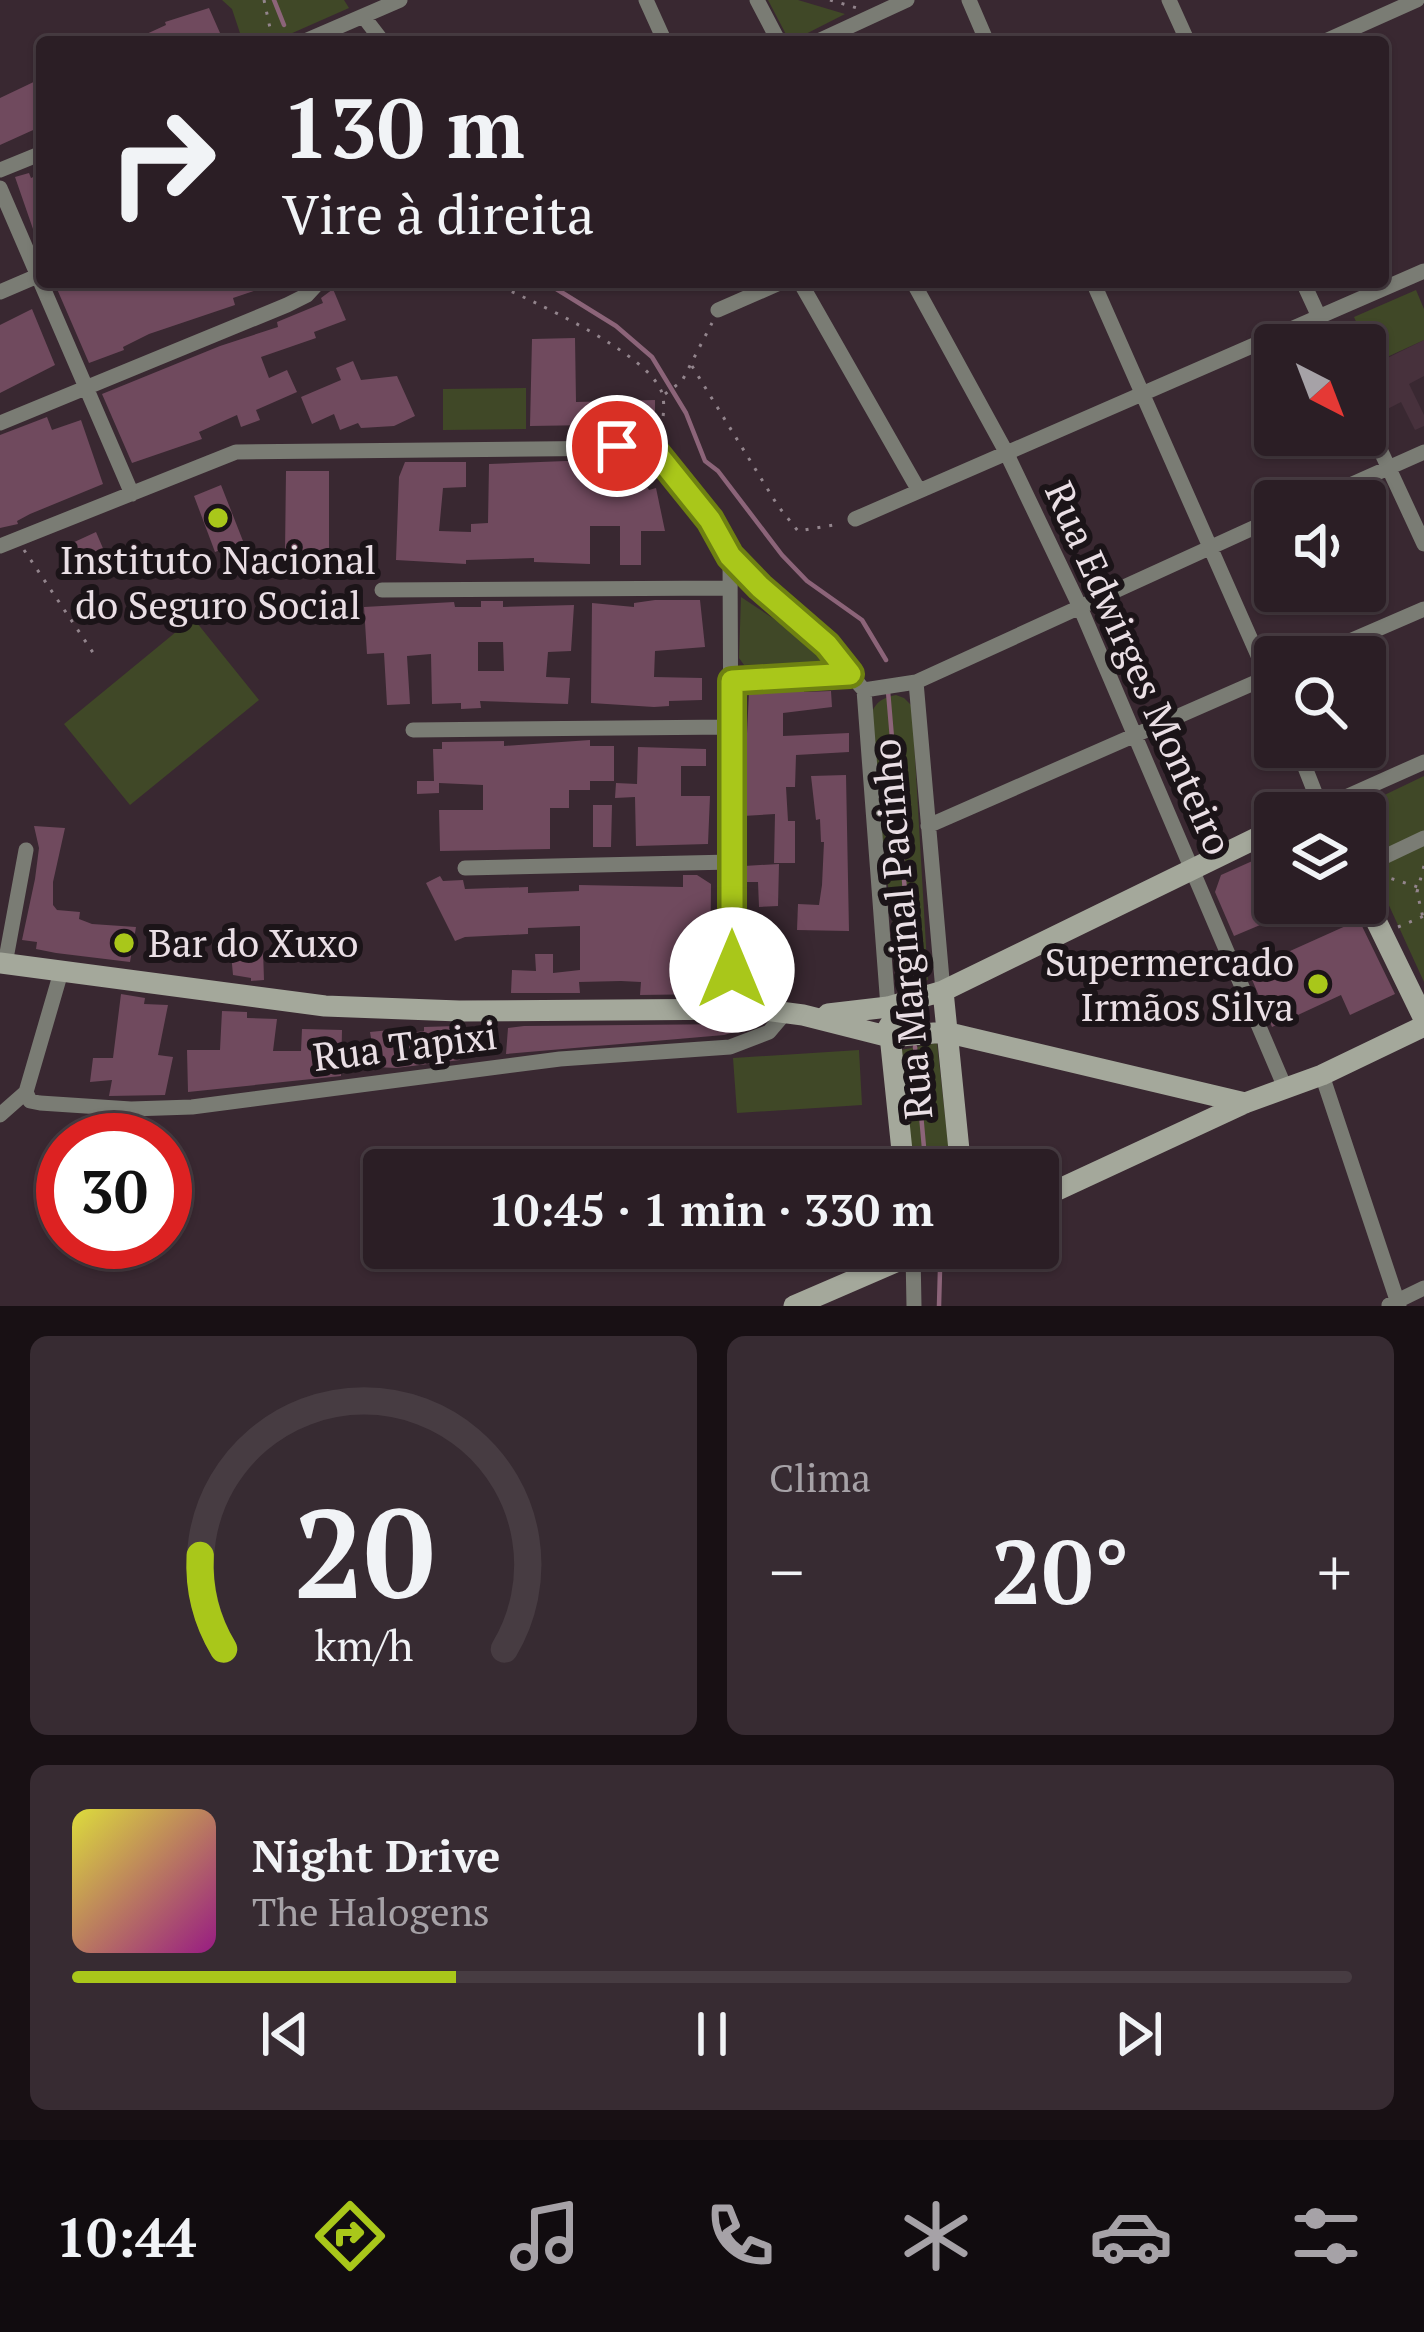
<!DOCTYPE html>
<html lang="pt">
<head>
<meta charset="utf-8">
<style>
	:root { --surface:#2b1e25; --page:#372b32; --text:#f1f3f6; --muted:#a6a2a7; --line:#473c42; --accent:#a9c71a }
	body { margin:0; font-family:"PT Serif",serif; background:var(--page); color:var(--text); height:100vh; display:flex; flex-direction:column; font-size:45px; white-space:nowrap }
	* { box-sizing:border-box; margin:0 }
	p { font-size:39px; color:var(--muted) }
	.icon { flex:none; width:66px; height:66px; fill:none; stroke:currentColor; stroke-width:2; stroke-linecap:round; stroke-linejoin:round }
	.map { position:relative; height:1306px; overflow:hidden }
	.details { display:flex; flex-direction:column; gap:30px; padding:30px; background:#181014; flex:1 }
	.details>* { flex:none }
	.banner { position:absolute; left:36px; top:36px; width:1353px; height:252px; border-radius:12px; box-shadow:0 3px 9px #0004,0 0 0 3px var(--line); background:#2b1e25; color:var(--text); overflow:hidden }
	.needle { width:78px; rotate:138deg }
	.fabs { position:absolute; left:1254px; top:324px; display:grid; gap:24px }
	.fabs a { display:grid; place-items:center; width:132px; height:132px; border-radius:12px; background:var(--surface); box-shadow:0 3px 9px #0004,0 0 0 3px var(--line); font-size:60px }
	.speed { position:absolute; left:36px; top:1113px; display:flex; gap:24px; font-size:60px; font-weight:700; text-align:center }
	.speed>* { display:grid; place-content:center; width:156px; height:156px; border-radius:50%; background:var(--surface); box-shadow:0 3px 9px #0004,0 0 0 3px var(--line); line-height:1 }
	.speed .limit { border:18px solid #d22; background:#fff; color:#111 }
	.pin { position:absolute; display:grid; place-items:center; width:102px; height:102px; color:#fff; margin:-51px; border:6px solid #fff; border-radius:50%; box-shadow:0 3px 12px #0007 }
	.me { position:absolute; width:132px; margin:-66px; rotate:0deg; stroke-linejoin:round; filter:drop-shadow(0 0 9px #0008) }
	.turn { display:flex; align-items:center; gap:42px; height:252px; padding:0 48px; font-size:54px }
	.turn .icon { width:156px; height:156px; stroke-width:2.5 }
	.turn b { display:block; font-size:84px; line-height:102px }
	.big { font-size:90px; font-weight:600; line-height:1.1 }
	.details .widget { flex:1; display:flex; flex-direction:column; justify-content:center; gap:18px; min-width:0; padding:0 42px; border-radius:18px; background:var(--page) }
	.details .dial { align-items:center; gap:0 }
	.dial svg { height:312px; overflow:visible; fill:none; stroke:var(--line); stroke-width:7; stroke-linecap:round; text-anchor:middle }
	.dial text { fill:var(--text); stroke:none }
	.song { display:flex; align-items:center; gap:36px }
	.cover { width:144px; height:144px; border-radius:18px; background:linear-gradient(135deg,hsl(60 70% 55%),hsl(310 70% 35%)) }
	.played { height:12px; border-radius:6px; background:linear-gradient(90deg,var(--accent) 30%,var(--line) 30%) }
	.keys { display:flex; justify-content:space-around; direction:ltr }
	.heat { display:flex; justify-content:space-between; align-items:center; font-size:66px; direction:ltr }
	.details .tiles { flex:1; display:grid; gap:30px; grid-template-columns:1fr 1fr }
	.widget:last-child { grid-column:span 2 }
	.trip { position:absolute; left:363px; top:1149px; width:696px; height:120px; border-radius:12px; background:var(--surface); box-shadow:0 3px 9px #0004,0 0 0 3px var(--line); font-weight:600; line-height:120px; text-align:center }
	.tabs { display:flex; height:192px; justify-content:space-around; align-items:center; background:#110c0f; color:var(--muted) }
	.tabs .icon { width:84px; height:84px }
	.tabs .on { color:var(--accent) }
	.tabs b { font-size:54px; color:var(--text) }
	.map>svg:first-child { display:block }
	.built { fill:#47313c }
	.green { fill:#404827 }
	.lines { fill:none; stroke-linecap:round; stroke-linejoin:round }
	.stream { stroke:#8c6479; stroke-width:4.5 }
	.building { fill:#704a5e; fill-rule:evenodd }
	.path { stroke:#93858d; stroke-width:3; stroke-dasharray:3 9; stroke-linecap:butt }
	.street { stroke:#7a7c74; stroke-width:15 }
	.secondary { stroke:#a4a89b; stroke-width:21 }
	.route-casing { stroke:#6e8111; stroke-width:30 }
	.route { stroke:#a9c71a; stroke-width:21 }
	.poi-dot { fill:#a9c71a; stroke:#1b1418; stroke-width:4.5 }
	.labels { text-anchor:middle; stroke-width:12; stroke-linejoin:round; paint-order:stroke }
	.poi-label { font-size:39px; fill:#eadfe5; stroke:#1b1418 }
	.street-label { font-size:39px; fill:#eadfe5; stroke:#1b1418 }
</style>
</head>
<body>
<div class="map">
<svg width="1424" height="1306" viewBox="0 0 1424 1306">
	<rect width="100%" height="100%" fill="#392831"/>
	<path class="built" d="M1424,340v36l-15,8 15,31v11l-9,4 -14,-28 -27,14 -9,-19v-28z"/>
	<path class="green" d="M222,0h122l5,8 -77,34h-29l-11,-33z
		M768,0h30l47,14 -55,28z
		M1416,290l8,19v31l-50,23 -20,-46z
		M526,388v41l-83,1v-41z
		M741,597l81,54 -1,12 -77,2 -5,-7z
		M193,618l66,82 -129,105 -66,-81z
		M896,695l8,3 8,8 16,274 -28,7 -31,-260c2,-19 7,-28 27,-32z
		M1424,776v206l-59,-129v-40h-18z
		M937,1043l14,127h-36l-15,-106 1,-14z
		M859,1050l3,55 -125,8 -4,-55z"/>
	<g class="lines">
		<path class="stream" d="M274,0l10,25
			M545,282l71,44 36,31 34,56 19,48 13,10 64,84 25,26 55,39 24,40
			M888,691l24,283
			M915,1047l11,123
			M936,1254l4,16 -1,36"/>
	</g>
	<path class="building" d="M209,8l15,34h-95l37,-17 -1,-3z
		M42,78v48l-42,19v-47z
		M29,173l2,5 11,-5v82l-27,-78z
		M54,282h221v2l-42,14 2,7 -86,29 -26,13 1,3 -35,13z
		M333,289l13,31 -32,12 2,6 -55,19 8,21 18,-8 10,22 -41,18 4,10 -19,7 -4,-12 -38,17 3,7 -70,24 -30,-69 118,-48 58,-19 -1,-5 46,-19 -2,-5z
		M32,309l23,56 -55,28v-68z
		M575,338l1,64 79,-2v24l-125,2 2,-87z
		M353,361l8,19 36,-4 18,40 -21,10 -33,2 -3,-5 -18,7 -6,-16 -22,10 -11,-27 40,-17 -5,-12z
		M47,417l5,13 29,-10 22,64 -73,30 -13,7 1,3 -18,4v-93z
		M592,460l41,2 16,28 7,-2 9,43h-24v34h-21v-39h-30v38l-56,-2v-4l-68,2v4l-70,-4 3,-83 6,-15h61v25l-23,1 -4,43 32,1v-8l17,-1 1,-59z
		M286,471h43v82h-44z
		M221,485l22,56 -28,11 -21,-56z
		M96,532l15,35 -26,12 -15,-35z
		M655,600h45l5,47 -50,4 -1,26 48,1v22l-33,1v5l-15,1 -63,-4 1,-100 42,4v-4z
		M481,601h22v6l71,-2 -3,46 -23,1 -2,25 24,1 -2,26 -88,-3 1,7 -20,1v-6l-29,1 -1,-50 -24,2 3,48 -23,1 -3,-52 -17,1 -3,-47 90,-5 1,5h26zM478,642h25l1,29h-26z
		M804,689v3l27,-1 1,16 -49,6v23l66,-3v19l-53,3 -1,32h-9l2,34h7v42h-21l1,-49 -32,2 6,-124z
		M590,740v6h24v35h-24v9h-21v18h-19v41l-110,2 -1,-41h44v-25l-44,-2v10l-22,1v-13h17l-1,-32h9v-7l62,-1v5z
		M638,747l68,2v17h-25v30h29l-2,48 -72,2 -1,-49 -20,1 1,-15 21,1z
		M846,775l3,156 -52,-1 1,-26 21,1 3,-20 2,-43h-3l-1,-23 -4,1 -5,-44z
		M593,805h19l-1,42h-18z
		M34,826l31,2 -12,54v23l4,5 23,2 -1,7 13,5 44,3 -6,35 -74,-9 -20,-4 1,-7 -15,-2 13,-61 4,-31z
		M1275,851v52h48l-37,17 -2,-5 -50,21 -19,-44 6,-17z
		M779,864l-1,42 -19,1 -1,-25h-14v-16z
		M683,875h14l14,9 -1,110 -70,1 1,-13 -20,-1 -42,1 1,11h-69l1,-23 24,1 -1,-17h18v19l27,-3v-44l-52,2v6l-63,3 -10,4 -29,-58 14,-7 3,5 20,-1 2,9 63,-2v6l51,-2v-6l104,2z
		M1359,920l36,74 -45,21 -9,-20 -69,32 -24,-57z
		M250,949l13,1 1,30 -13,1v-3l-18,-3 -2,-22z
		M121,994l24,4 -1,6 24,1 -10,50 15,2 -8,38 -56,1 3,-16 -22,2 3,-24h20z
		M222,1011l25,1v6l30,1 -4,32h28l1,-22 40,1 -1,46 -153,16 -1,-42h33z
		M737,1024l1,7 -14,4 -218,19 2,-26 16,-2z
		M456,1026l4,34 -64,8 -20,-1 -6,-35 20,-2v6l34,-5v-4z"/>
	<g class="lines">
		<path class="path" d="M264,0l9,42
			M830,0l27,8
			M490,282c39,17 159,71 172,111 4,12 0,34 -3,47
			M692,366l86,140 20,25 41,-7
			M665,394l17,-13 30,-58
			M24,550l72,107
			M1424,866l-7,26 7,30
			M1380,875l44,14
			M1398,927l26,-11"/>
		<path class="street" d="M646,0l19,42
			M757,0l22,42
			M969,0l18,42
			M1169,0l19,42
			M363,16l20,26
			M303,42l97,-42
			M816,42l91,-42
			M1323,42l94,-42
			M0,170l42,-17
			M0,188l132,306
			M800,282l118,207
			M913,282l92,168 75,157 206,483
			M1093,282l182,412
			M1303,282l29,63
			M0,292l42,-18
			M718,310l64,-28
			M1365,417l59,127
			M0,423l287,-118 20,-10 12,-13
			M1314,501l110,-49
			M855,519l569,-248
			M0,546l236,-94 399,-4c49,13 68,72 96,109 27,35 67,57 97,89 13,14 23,30 36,44
			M730,556l2,451
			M382,590l347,-2
			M1313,657l111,-48
			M732,681l118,-7
			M916,682l27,309
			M864,690l52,-8 359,-164
			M864,690l24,317
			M413,730l318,-3
			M1297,747l24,61 103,-46
			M928,826l344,-151
			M1365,866l59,-28
			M465,868l266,-6
			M5,964l21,-114
			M1322,1075l77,231
			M26,1092l4,9 10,2 91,6 61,-2 368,-48 170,-12 39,-15 17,-20
			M0,1115l26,-23 35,-120
			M913,1254l1,52
			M1389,1305l35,-17"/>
		<path class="secondary" d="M1310,813l11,-5 3,5
			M1365,898l59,121
			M0,963l325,43 134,5 298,-2 46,6 87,22 55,-5 300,71
			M943,991l18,179
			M828,1014l60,-7 55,-16 332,-162
			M889,1026l15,144
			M1038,1199l207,-96 77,-28 102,-49
			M794,1306l134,-58"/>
	</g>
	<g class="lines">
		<defs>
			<path id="route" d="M617,446l39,7 54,67 20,36 30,31 67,58 23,29 -118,7v289"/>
		</defs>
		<use href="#route" class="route-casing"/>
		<use href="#route" class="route"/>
	</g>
	<g class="poi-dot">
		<circle cx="218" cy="518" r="12"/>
		<circle cx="124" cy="943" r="12"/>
		<circle cx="1318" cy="984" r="12"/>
	</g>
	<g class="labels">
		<g class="poi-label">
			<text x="218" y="574">Instituto Nacional<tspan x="218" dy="45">do Seguro Social</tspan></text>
			<text x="148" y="957" text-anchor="start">Bar do Xuxo</text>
			<text x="1294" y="976" text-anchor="end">Supermercado<tspan x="1294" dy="45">Irmãos Silva</tspan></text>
		</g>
		<g class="street-label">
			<text transform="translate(1139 668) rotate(66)" y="14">Rua Edwirges Monteiro</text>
			<text transform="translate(902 929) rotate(-95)" y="14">Rua Marginal Pacinho</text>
			<text transform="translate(405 1046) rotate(-7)" y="14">Rua Tapixi</text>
		</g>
	</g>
</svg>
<div class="fabs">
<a><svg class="needle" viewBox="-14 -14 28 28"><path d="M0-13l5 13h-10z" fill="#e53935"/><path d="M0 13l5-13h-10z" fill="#a6a2a7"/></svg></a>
<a><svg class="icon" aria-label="sound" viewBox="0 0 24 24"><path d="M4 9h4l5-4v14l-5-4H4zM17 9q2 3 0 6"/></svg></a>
<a><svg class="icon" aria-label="search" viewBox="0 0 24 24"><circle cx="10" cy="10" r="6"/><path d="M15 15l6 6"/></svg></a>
<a><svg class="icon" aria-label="layers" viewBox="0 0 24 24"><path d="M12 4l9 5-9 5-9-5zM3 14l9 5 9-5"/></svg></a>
</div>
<div class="speed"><div class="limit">30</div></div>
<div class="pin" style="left:617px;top:446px;background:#d93025"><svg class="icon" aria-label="arrive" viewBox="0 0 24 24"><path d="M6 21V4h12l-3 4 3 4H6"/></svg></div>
<svg class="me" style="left:732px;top:970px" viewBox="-20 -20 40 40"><circle r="19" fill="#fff"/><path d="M0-13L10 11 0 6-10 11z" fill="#a9c71a"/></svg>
<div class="trip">10:45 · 1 min · 330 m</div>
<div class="banner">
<div class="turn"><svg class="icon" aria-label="right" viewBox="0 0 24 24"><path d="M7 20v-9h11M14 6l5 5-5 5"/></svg><div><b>130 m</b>Vire à direita</div></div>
</div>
</div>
<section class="details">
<div class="tiles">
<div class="widget dial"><svg viewBox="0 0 100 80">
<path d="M14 69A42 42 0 1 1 86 69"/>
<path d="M14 69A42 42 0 0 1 8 45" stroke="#a9c71a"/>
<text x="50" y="56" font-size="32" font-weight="700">20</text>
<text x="50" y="72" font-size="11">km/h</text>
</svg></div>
<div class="widget"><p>Clima</p>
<div class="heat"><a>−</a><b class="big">20°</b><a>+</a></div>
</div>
<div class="widget">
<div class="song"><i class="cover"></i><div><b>Night Drive</b><p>The Halogens</p></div></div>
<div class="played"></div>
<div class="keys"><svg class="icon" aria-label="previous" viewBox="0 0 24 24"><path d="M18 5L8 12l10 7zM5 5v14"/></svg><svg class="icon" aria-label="pause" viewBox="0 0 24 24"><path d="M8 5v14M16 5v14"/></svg><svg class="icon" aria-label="next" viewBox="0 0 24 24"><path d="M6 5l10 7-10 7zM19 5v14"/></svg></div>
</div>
</div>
</section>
<nav class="tabs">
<b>10:44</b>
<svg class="icon on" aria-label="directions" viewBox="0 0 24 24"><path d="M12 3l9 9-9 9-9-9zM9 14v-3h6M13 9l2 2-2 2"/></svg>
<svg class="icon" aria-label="music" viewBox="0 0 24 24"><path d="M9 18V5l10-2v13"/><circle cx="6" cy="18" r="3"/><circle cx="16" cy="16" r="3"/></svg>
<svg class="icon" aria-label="phone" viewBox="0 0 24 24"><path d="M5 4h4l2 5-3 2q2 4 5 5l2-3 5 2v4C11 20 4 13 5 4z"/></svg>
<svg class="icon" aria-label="climate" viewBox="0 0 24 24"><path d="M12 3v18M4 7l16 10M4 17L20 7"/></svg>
<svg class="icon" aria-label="car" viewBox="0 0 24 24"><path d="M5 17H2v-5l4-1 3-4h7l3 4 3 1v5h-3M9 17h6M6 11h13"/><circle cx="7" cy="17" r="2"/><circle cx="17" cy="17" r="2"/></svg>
<svg class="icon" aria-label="filters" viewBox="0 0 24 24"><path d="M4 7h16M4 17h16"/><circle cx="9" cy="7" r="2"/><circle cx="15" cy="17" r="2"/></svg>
</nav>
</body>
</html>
